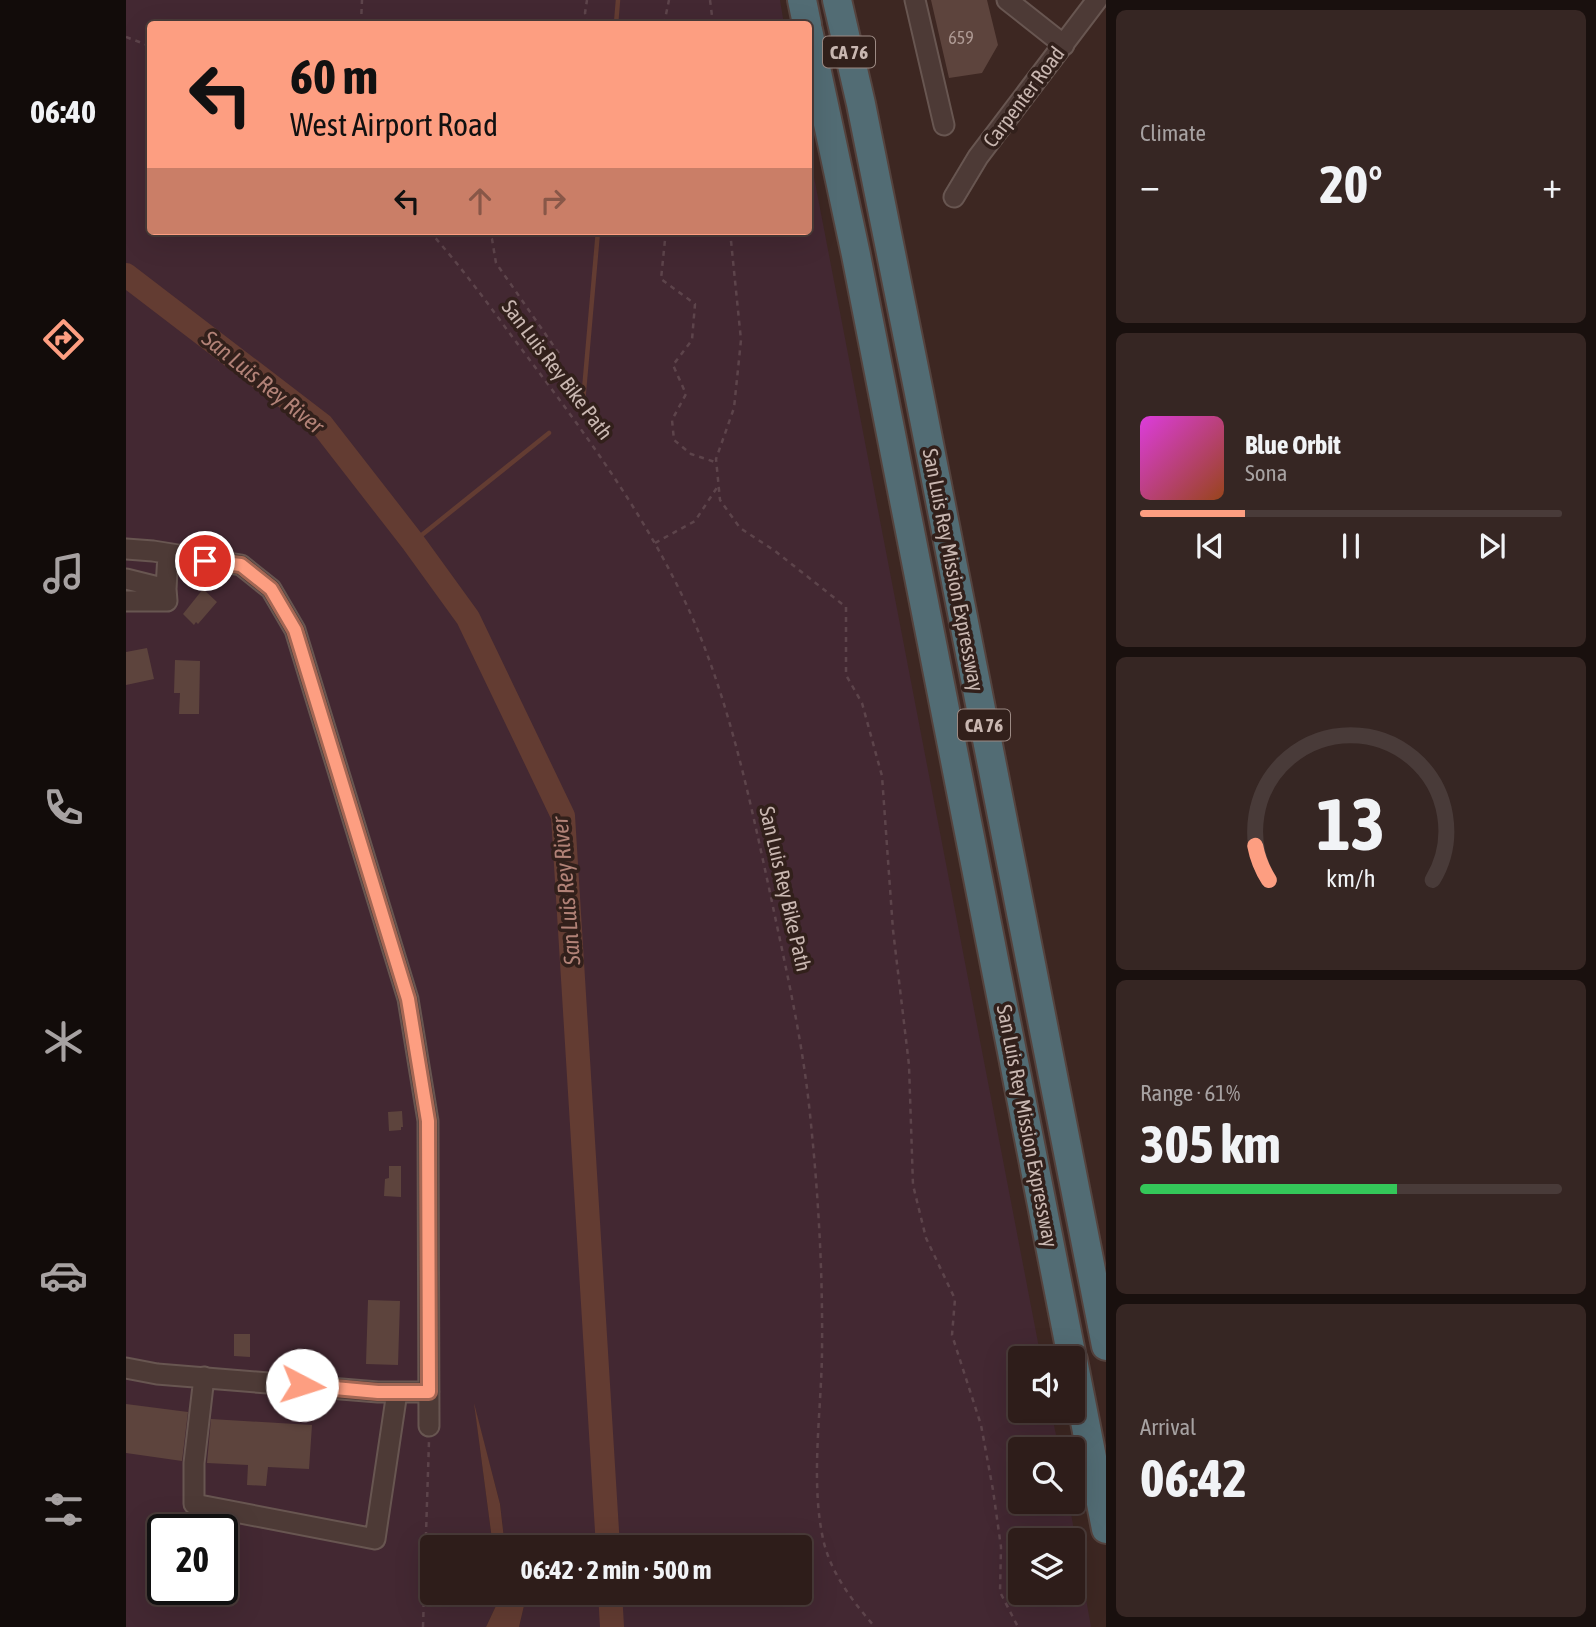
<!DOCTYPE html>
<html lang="en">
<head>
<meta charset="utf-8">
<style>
	:root { --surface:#2e1d1a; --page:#362623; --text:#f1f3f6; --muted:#a7a2a2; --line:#493b39; --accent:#fd9e81 }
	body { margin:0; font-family:"Asap Condensed",sans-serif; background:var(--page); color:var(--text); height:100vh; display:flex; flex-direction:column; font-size:26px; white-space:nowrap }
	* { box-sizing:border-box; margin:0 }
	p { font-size:23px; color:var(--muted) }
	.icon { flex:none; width:38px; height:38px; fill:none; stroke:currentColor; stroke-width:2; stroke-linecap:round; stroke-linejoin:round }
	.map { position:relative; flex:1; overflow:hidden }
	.details { display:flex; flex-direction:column; gap:10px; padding:10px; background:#19100e; width:490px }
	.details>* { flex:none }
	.guide { position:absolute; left:21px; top:21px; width:665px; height:214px; border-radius:7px; box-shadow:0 7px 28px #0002,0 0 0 2px var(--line); background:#fd9e81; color:#111; overflow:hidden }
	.tools { position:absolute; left:882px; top:1346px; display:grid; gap:14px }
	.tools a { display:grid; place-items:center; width:77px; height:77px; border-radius:7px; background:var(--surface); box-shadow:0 7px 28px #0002,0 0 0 2px var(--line); font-size:35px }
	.speed { position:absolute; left:21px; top:1514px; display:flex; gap:14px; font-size:35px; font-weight:700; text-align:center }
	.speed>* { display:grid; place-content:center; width:91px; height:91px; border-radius:50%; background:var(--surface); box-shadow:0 7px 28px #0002,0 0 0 2px var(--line); line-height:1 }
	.speed .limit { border:4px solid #111; border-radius:10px; background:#fff; color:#111 }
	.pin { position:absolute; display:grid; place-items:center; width:60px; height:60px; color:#fff; margin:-30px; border:4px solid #fff; border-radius:50%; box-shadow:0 2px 7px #0007 }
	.me { position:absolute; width:77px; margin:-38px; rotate:95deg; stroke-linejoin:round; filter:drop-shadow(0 0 5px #0008) }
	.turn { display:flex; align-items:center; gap:24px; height:147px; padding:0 28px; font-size:32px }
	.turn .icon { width:91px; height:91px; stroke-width:2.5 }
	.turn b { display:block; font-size:49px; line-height:60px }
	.lanes { display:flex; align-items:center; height:66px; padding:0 28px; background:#0003; justify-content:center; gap:35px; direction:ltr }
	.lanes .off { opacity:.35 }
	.big { font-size:52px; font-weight:700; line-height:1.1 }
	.details .card { flex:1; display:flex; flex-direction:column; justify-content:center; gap:10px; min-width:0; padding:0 24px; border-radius:10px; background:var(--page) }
	.details .dial { align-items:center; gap:0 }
	.dial svg { height:182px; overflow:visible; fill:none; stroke:var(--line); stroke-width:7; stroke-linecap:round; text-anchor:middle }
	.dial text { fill:var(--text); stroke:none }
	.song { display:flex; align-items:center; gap:21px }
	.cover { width:84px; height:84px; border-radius:10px; background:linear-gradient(135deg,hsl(300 70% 55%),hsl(20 70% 35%)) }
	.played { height:7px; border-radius:4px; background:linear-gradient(90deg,var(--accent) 25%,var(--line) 25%) }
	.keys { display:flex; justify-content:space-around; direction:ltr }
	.heat { display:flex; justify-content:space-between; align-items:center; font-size:38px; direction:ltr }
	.charge { height:10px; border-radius:5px; background:linear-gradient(90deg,#34c759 61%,var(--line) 0) }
	.trip { position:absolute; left:294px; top:1535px; width:392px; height:70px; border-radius:7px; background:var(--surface); box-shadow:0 7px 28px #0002,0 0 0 2px var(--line); font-weight:700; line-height:70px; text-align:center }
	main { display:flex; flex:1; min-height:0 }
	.tab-bar { display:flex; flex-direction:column; width:126px; justify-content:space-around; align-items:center; background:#120c0a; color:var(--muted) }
	.tab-bar .icon { width:49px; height:49px }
	.tab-bar .active { color:var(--accent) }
	.tab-bar b { font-size:32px; color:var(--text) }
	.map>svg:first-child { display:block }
	.green { fill:#432832; fill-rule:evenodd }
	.water { fill:#633c32 }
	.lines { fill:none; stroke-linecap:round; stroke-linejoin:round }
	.stream { stroke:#633c32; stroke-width:4.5 }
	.river { stroke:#633c32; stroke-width:24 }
	.building { fill:#5d443d }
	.minor-casing { stroke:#685651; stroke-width:23 }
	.highway-casing { stroke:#55433e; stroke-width:32 }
	.path { stroke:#5d444b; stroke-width:2.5; stroke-dasharray:5 5; stroke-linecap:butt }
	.minor { stroke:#4d3a36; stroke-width:19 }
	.highway { stroke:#526c74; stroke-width:28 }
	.route-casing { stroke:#a46754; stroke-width:18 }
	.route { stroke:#fd9e81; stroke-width:12 }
	.labels { text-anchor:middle; stroke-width:7; stroke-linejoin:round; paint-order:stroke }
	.number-label { font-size:18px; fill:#ae9a94 }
	.shield { fill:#32201b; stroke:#9c8a84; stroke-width:2 }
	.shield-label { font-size:19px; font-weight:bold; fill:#c9b7b1 }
	.street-label { font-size:21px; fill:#c9b7b1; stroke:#32201b }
	.water-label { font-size:23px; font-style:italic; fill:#b28277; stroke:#32201b }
</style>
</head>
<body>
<main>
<nav class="tab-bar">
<b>06:40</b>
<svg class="icon active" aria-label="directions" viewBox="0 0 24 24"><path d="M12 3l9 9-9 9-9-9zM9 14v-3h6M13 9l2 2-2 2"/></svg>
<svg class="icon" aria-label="music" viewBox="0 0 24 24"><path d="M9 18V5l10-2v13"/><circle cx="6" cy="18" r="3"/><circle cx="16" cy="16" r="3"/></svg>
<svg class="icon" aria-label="phone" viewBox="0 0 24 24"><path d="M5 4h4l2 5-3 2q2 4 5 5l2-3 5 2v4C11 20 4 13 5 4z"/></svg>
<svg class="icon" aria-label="climate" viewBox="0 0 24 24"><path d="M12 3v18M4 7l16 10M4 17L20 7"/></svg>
<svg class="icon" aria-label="car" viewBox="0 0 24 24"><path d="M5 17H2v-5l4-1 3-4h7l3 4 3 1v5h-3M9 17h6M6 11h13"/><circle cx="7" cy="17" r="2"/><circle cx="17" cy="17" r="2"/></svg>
<svg class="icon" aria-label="filters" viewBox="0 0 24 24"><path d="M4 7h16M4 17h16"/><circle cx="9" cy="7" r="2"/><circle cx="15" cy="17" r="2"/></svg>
</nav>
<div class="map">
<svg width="980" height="1627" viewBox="0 0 980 1627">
	<rect width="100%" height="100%" fill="#3d2722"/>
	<path class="green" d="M0,0h654l4,24h-634v207h658l1,-80 232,1207h-21v52l31,1 8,38h-39v53h49l22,125h-572l8,-34 273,-1v-45h-295l-5,-43 -25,-95 18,138h-61v45l70,1 -16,34h-360zM37,1530h59v59h-59zM894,1540h53v52h-53z"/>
	<path class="water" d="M348,1403l26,101 5,43h-12z
		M376,1593h25l-8,34h-33z"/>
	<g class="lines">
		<path class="stream" d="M490,24l2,-24
			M457,402l15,-171
			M287,542l136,-109"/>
		<path class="river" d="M0,275l196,150 91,117 55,76 95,198 45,731
			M484,1592l2,35"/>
	</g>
	<path class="building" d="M805,0h56l11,45 -16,28 -33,5z
		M77,589l14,13 -19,22 -2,-2 -2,3 -11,-11z
		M21,648l7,31 -28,6v-33z
		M49,660l25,1 -1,53h-20l1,-21h-6z
		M276,1111l1,16h-2v3l-12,1 -1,-19z
		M263,1166h12v31l-17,-1 1,-17 4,-1z
		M242,1300l32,1 -2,64 -32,-1z
		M108,1334h16v23l-16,-1z
		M0,1404l62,8 -6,49 -56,-8z
		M85,1419l101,6 -3,44 -41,-2 -2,19 -19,-1 1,-20 -41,-2z"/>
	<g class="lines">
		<defs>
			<path id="minor" d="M789,0l29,125
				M881,0l57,45
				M828,197l24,-40 119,-157
				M0,549l27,2 88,14 30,24 24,41 113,369 20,122 1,305
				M0,579l40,10 2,-35
				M0,601h41l-1,-12
				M0,1368l31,6 221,18h51
				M78,1377l-10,86v41l181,35 22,-147"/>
			<path id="highway" d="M676,0l5,24
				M711,0l24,104 57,284 188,958
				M682,30l48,225 216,1103
				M947,1360l33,169"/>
		</defs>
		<use href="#minor" class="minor-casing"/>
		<use href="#highway" class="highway-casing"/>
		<path class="path" d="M584,0l3,24
			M235,24l1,-24
			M461,24l-2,-11 2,-13
			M538,24l5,-24
			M0,37l24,9
			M303,231c34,37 63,79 94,120 65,86 130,174 173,275 35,84 54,174 73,262 15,72 32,144 40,217 9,83 14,165 13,249 -1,61 -12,131 2,189 8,32 30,60 51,84
			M359,231l7,8 4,24 64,92
			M538,231l1,9 -4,39 34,25 -3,36 -19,25 13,29 -14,26 2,20 17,14 24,8
			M604,231l11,109 -7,68 -18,51 4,41 20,28 35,23 71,56v68l16,28 20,73 11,154 16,135 4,120 13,53 29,61 -3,36 29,90 12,65 8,57 -1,45 18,35
			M529,543l40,-22 23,-35
			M297,1627l6,-186"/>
		<use href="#minor" class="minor"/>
		<use href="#highway" class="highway"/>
	</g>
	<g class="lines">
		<defs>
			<path id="route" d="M79,561l36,4 30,24 24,41 113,369 20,122 1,271h-51l-76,-7"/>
		</defs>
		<use href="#route" class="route-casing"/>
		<use href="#route" class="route"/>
	</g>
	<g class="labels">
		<g class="number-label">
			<text x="835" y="44">659</text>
		</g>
		<g class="shield">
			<rect x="697" y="36.5" width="52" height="31" rx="5"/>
			<rect x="832" y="709.5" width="52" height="31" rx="5"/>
		</g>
		<g class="shield-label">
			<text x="723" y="59">CA 76</text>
			<text x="858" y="732">CA 76</text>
		</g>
		<g class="street-label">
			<text transform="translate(898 97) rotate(-53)" y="7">Carpenter Road</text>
			<text transform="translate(431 370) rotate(53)" y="7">San Luis Rey Bike Path</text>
			<text transform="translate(827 570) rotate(79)" y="7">San Luis Rey Mission Expressway</text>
			<text transform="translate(659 889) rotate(77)" y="7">San Luis Rey Bike Path</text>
			<text transform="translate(901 1126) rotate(79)" y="7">San Luis Rey Mission Expressway</text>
		</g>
		<g class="water-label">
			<text transform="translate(137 382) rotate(39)" y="8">San Luis Rey River</text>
			<text transform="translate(440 891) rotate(-95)" y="8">San Luis Rey River</text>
		</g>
	</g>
</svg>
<div class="tools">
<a><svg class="icon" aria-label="sound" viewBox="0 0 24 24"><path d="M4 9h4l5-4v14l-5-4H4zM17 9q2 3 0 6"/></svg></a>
<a><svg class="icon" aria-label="search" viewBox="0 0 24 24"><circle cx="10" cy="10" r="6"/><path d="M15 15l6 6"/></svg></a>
<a><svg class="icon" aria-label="layers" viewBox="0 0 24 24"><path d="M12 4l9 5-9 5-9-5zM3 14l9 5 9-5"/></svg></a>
</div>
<div class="speed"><div class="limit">20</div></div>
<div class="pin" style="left:79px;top:561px;background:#d93025"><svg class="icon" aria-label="arrive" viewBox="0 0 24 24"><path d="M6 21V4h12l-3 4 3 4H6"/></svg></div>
<svg class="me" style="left:176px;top:1385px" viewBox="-20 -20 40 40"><circle r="19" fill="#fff"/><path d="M0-13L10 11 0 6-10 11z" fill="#fd9e81"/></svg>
<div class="trip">06:42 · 2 min · 500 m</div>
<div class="guide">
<div class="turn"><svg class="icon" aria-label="left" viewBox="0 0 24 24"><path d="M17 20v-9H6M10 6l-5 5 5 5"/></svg><div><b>60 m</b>West Airport Road</div></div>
<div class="lanes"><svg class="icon" aria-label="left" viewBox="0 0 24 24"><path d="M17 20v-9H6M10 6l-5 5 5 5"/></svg><svg class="icon off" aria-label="ahead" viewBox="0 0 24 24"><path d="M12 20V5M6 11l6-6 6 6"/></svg><svg class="icon off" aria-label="right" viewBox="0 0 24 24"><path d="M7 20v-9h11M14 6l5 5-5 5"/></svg></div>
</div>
</div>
<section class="details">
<div class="card"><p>Climate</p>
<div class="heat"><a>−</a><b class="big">20°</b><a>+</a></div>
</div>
<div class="card">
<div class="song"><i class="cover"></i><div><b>Blue Orbit</b><p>Sona</p></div></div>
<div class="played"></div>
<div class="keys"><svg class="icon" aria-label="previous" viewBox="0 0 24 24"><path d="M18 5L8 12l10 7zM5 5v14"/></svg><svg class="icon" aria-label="pause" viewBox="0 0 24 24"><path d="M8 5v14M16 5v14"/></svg><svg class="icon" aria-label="next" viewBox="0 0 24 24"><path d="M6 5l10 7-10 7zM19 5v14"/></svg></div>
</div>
<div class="card dial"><svg viewBox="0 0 100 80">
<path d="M14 69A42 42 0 1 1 86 69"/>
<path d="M14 69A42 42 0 0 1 8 54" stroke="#fd9e81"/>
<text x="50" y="56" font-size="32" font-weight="700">13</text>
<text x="50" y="72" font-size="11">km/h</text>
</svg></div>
<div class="card"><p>Range · 61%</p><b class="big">305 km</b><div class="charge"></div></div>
<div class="card"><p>Arrival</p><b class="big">06:42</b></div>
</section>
</main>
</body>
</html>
